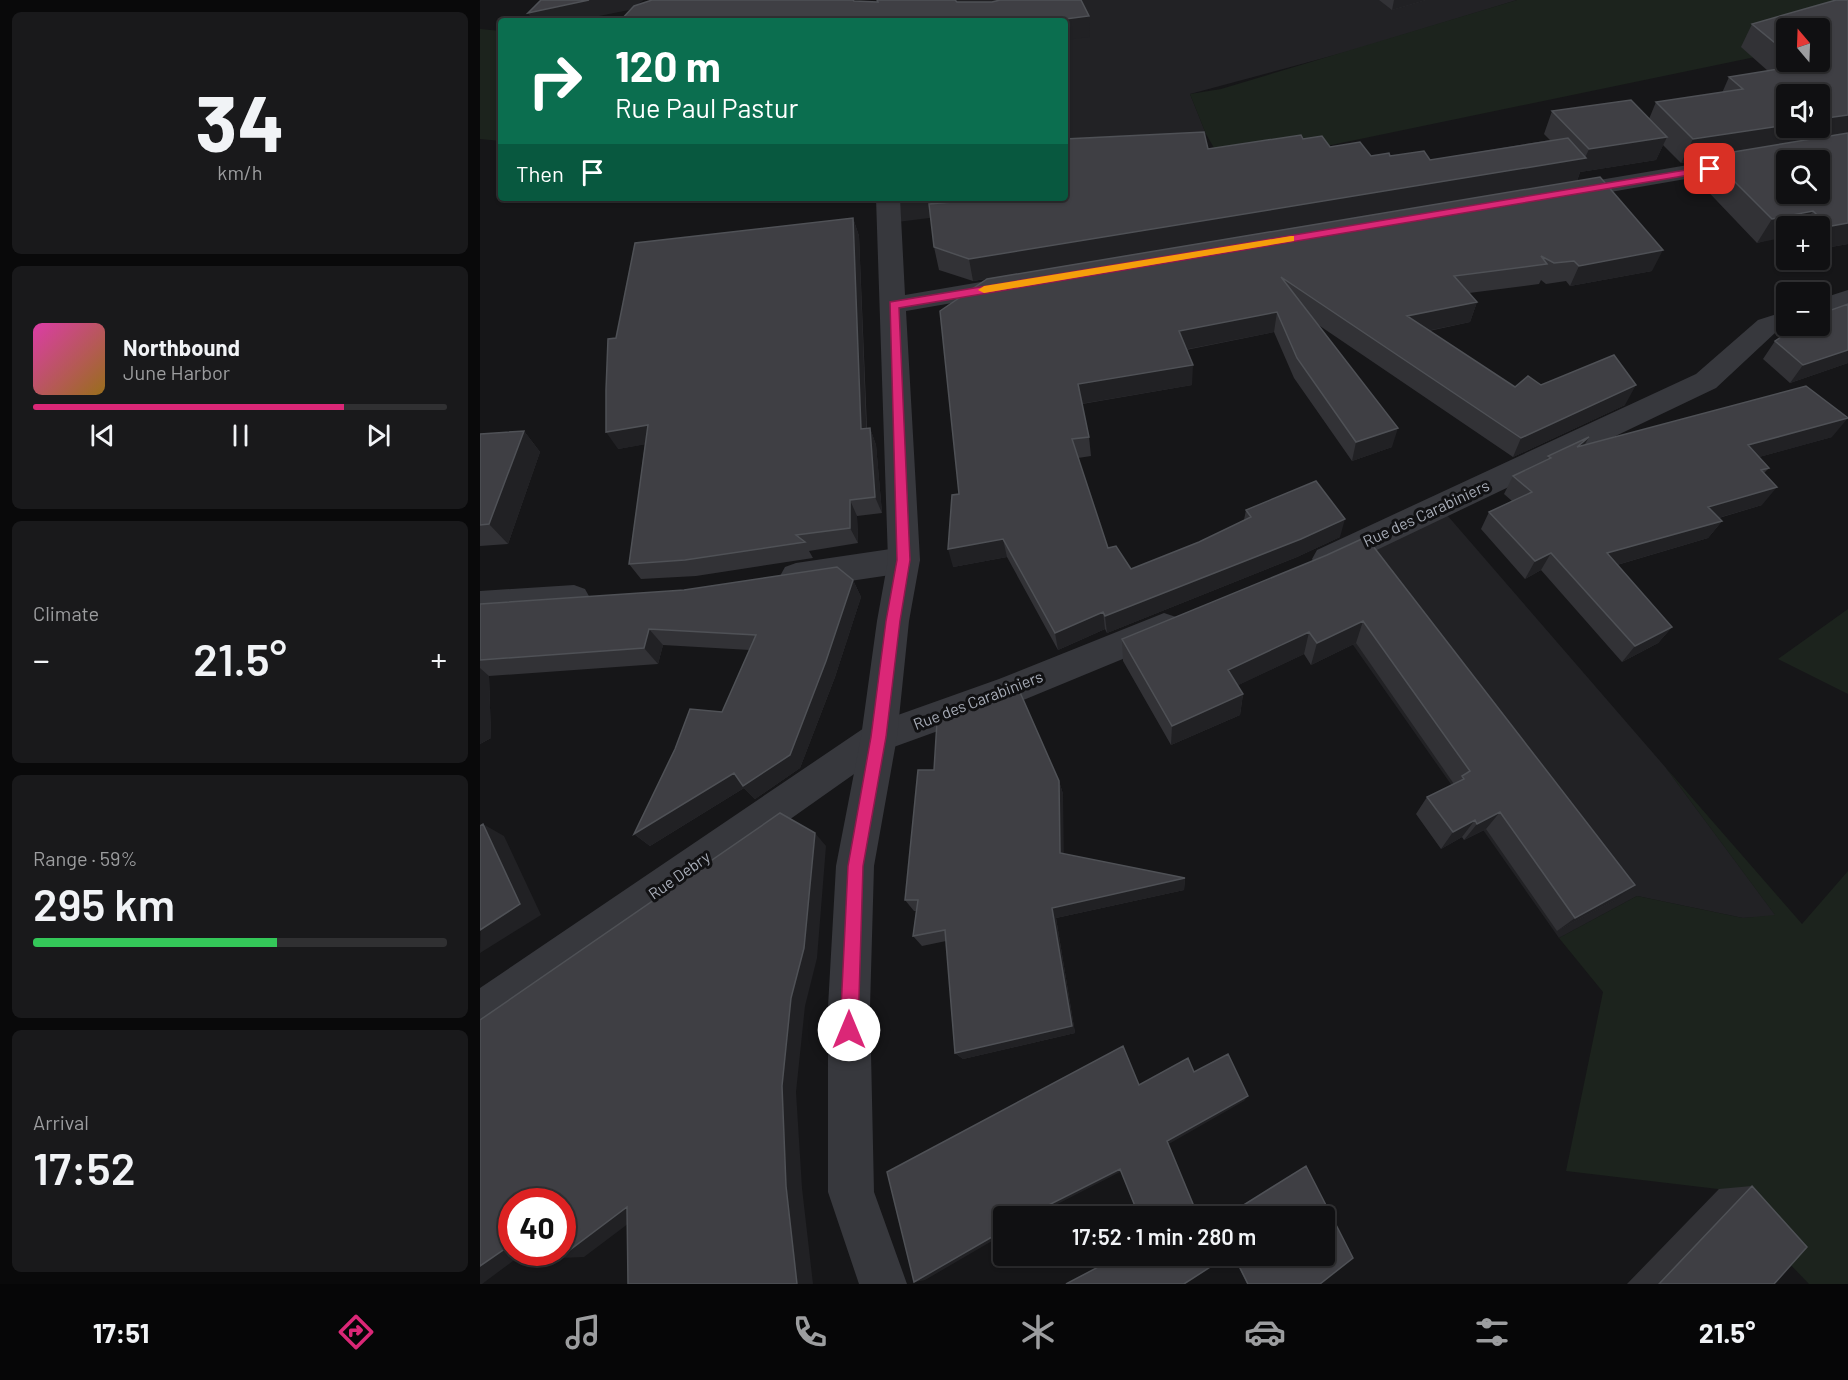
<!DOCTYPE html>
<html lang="en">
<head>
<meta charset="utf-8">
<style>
	:root { --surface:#101012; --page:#19191b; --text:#f1f3f6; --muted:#9c9d9f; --line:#303032; --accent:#db2777 }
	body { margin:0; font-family:Barlow,sans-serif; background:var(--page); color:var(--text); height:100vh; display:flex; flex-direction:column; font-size:22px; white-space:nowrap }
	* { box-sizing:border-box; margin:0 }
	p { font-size:20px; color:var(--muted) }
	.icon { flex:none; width:33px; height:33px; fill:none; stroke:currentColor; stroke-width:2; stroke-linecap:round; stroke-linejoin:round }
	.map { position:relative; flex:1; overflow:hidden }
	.drawer { display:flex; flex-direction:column; gap:12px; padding:12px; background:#09090a; width:480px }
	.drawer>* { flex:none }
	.top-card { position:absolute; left:18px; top:18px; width:570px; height:183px; border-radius:6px; box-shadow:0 2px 4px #0004,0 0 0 2px var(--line); background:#0b6e4f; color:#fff; overflow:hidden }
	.needle { width:39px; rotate:341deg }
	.tools { position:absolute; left:1296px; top:18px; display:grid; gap:12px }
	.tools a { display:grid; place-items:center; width:54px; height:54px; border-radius:6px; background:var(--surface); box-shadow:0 2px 4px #0004,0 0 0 2px var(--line); font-size:30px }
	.speed { position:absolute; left:18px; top:1188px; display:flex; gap:12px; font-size:30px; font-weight:700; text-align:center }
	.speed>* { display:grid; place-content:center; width:78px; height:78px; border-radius:50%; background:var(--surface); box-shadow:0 2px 4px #0004,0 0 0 2px var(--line); line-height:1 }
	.speed .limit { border:9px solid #d22; background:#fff; color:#111 }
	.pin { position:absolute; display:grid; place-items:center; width:51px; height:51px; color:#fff; margin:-26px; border-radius:12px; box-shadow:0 3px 9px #0006 }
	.me { position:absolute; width:66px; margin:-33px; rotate:0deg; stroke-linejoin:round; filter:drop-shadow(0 0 4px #0008) }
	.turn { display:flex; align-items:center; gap:21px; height:126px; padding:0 18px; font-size:27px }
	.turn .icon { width:78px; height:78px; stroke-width:2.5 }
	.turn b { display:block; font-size:42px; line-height:51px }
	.then { display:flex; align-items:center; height:57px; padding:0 18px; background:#0003; gap:12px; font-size:22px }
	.big { font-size:45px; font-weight:600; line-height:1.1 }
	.drawer .card { flex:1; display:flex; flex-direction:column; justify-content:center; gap:9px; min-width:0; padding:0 21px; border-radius:9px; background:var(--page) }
	.drawer .dial { align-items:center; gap:0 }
	.dial b { font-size:78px; line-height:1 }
	.song { display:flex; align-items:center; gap:18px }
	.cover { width:72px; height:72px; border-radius:9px; background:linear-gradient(135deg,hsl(320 70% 55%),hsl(40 70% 35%)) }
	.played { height:6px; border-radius:3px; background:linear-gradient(90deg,var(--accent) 75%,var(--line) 75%) }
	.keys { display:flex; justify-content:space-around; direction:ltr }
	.heat { display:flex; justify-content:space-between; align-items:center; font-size:33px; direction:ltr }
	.charge { height:9px; border-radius:4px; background:linear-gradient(90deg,#34c759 59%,var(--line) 0) }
	.trip { position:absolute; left:513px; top:1206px; width:342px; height:60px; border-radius:6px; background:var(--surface); box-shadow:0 2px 4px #0004,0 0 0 2px var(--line); font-weight:600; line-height:60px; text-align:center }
	.menu { display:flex; height:96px; justify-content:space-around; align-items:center; background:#060607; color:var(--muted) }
	.menu .icon { width:42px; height:42px }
	.menu .active { color:var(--accent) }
	.menu b { font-size:27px; color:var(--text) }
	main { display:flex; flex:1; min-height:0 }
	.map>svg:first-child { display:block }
	.built { fill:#222225 }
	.green { fill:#1c231d }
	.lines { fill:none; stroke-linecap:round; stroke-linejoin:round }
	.minor { fill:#37383d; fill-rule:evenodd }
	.tertiary { fill:#37383d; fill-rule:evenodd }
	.wall { fill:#323236; fill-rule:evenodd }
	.shaded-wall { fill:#212124 }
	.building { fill:#3f3f44; stroke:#4f5156; stroke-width:1.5; fill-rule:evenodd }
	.route { fill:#db2777; stroke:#8e194d; stroke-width:1.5 }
	.slow { fill:#f59e0b }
	.labels { text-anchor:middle; stroke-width:6; stroke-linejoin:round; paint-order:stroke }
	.street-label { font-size:16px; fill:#a8adb8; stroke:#111113 }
</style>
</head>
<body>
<main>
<section class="drawer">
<div class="card dial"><b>34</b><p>km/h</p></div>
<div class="card">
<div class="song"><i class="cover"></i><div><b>Northbound</b><p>June Harbor</p></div></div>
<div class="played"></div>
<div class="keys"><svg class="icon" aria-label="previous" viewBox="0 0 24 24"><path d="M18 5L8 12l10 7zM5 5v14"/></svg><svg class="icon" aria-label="pause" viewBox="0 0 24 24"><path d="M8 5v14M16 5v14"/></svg><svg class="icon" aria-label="next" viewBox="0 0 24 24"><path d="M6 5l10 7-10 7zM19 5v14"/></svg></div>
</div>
<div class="card"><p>Climate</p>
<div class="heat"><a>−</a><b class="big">21.5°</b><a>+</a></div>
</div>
<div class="card"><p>Range · 59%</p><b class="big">295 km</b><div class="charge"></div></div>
<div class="card"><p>Arrival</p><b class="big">17:52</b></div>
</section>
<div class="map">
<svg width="1368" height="1284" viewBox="0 0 1368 1284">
	<rect width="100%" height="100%" fill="#161618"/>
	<path class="built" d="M572,0h465l-160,49 -167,45 16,40 -56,10 12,45 -273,34 -1,-25h177v-177z
		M967,515l219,253 110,148 -33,2 -106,-22 -78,42 -253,-360z"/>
	<path class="green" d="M1037,0h331l-28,28h-34l-26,28 -535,111 -19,-33 -16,-40 31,-5z
		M0,29l21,2v110l-21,-2z
		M1368,609v85l-70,-35z
		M1186,768l136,156 46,-53v413h-39l-91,-95 -152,-18 37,-179 -44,-54 78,-42 106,22 32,-3z"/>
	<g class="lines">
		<path class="minor" d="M1368,290v17l-28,9v-17z
			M1306,311v15h9l-19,6 -60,56 -377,180 -11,3 -11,-3 -5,-9 5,-9 379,-176 62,-54z
			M424,547l11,4 5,9 -5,9 -11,4 -108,16 -11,-4 -5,-9 5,-9 11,-4z
			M94,585l11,4 5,9 -5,9 -11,4 -94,6v-26z
			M684,613l12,4 4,10 -4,10 -155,64 -130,47 -396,279 -15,6v-45l387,-262 132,-47z"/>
		<path class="tertiary" d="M1267,155l8,2 3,5 -3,5 -191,33 -8,-2 -4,-5 4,-5 8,-2z
			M396,198h24l5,97 105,-18 9,2 4,6 -4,6 -9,2 -104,18 14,249 -11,61 -12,116 -23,129 -4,141 4,185 33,92h-48l-31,-92v-185l8,-141 25,-129 16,-116 11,-61z"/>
	</g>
	<path class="wall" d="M899,0h47l-34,10z
		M1368,0v244l-28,5v-23l-63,17 -60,-63 10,-21 -26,4 -18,-18 -7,15 -76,12 -3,9 75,90 -82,15 -4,-5 -20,3 -5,-4 -2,4 -70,9 8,9 -7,20 -41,9 86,56 26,-2 84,20 -112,52 -196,-133 75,123 -40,14 -58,-83 -20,-46 -88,18 6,35 -110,19 7,33 2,19 -13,2 30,90 23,21 68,-27 45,-22 2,-10 94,27 -43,20 -190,76 -2,-4 -47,21 -51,-93 -54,10 6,-73 27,-215 -13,2 -34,-11 -5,-23 30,-46 244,-52 95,-10 27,8 41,9h19l40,4 120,-20 -6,-6 8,-23 97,8 7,-17 66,-9 7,-16 39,-6 -27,-24 11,-23zM1306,28l34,34h-34z
		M373,218l6,18 8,192h3l6,17 6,68 -25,3 1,27 -49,8 4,7 -117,18 -55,3 -12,-15 16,-120 -27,5 -2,-111z
		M1368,304v59l-58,20 -27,-24 12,-18z
		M44,431l16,21 -32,92 -28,2v-112z
		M1109,437l-4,8 247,-8 -73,20 10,11 -5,5 -2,32 -43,13 3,3 -14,17 -91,27 55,62 -14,16 -36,19 -81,-92 -16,9 -44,-50 8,-17 23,-11 -8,-7 9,-18 33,-16 2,-4z
		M847,555l288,345 -58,31 -71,-102 -22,11 -2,-3 -21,12 -25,-35 11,-17 27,-13 -98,-141 -45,22 -7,-11 -66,31 5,9 -3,21 -69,30 -48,-84 -1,-22z
		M373,580l8,17 -26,80 -35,91 -45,31 -11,-11 -94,58 -16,-12 88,-122 28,-62 -87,-5 -5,19 -169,12 2,62 -11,6v-140z
		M579,781l4,13v60l122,24 -1,12 -128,28 19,115 -112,26 -8,-6 -9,-112 -24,5 -9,-10 3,-25h-2l-9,-11z
		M826,1166l47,92 -33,26h-73l-14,-28h91v-40h-99z
		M1272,1186l22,98h-147l92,-95z"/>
	<path class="shaded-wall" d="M109,0h55l-15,10 -55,11h-41l-5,-8z
		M475,0h67l-59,15z
		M914,0h32l-34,10z
		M609,16l1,21 -25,3v-19h-15z
		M1368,115v22l-139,19 -2,3 -26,4 12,-24 93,-14v3h34v-9z
		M1187,137l-11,23 -76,12 -3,9 -604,100 -4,-22 616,-101 4,-9z
		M1333,211l-10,15h-17v11l-29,6 15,-24z
		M373,218l6,18 8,210 -6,-17z
		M1368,223v21l-28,5v-21z
		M1306,240v15l-10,2z
		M1183,250l-11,21 -82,15 9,-20z
		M997,302l-7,20 -68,14 5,-20z
		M797,312l-3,20 -96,19 1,-20z
		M1368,350v13l-58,20 13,-18z
		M713,365l-1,20 -112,19 -2,-20z
		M1156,385l-11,20 -112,52 8,-19z
		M1368,418l-16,19 -98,27 14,-19z
		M168,425l11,17 -41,7 -12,-17z
		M390,428l6,17 6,68 -7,-16z
		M918,428l-6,19 -40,14 4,-19z
		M44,431l16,21 -32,92 -19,-20z
		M1109,437l-11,19 -1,-9z
		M1297,487l-15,18 -68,20 14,-18z
		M370,500l7,16 1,27 -8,-15z
		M865,519l-5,18 -43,20 -190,76 -2,-17z
		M1242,521l-14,17 -112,33 11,-18z
		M523,539l4,18 -54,10 -5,-18z
		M1071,553l-10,17 -16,9 10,-18z
		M373,580l8,17 -26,80 -35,91 -45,31 -11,-11 -94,58 -16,-12z
		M623,612l2,17 -47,21 -3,-17z
		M883,621l-7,22 -45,22 6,-22z
		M1192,627l-14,16 -36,19 13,-16z
		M169,629l14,16 -5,19 -14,-16z
		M829,632l-5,22 -78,37 2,-21z
		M0,668l9,8 2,62 -11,6z
		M763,694l-3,21 -69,30 1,-19z
		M579,781l4,13 1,71 -4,-12z
		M1020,812l-14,17 -22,11 13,-16z
		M995,820l-13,17 -21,12 12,-17z
		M3,824l21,12 37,79 -61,38z
		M335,833l11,13 -9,112 -12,48 -9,86 6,96 11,96h-16l-11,-98 -4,-100 9,-88z
		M705,878l-1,12 -128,28 19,115 -112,26 -8,-6 97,-145z
		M1155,885l-20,15 -58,31 18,-13z
		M768,1096l-4,5 -77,44v-4z
		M640,1169l2,2 -88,45h-7z
		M147,1207l22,1 -65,49 -25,1z
		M524,1230v4l-79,46 -11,2z
		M32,1244v8h13l-43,32h-2v-18z"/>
	<path class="building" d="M61,0h48l-61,13z
		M172,0h201l1,1 24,1 -1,-2h78l2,2h35l8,-2h81l8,16 -39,5h-430l14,-15z
		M1356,0h12v115l-28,4v-25h-34v31l-93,14 -37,-37 87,-13 -14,-12 74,-12 -5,-3h22v-34h-34v24l-34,-28z
		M1151,100l36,37 -78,12 -37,-38z
		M724,132l4,17 93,-14 2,4 19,-3 8,11 30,-5 11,14 18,-3 1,3 34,-5 6,9 138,-22 18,20 -617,101 -35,-12 -5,-43 35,-3v-3h101v-59z
		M1368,133v90l-28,5v-2h-21l17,-12 -3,-3 -41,8 -63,-63zM1306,160h34v34h-34z
		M1120,177l63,73 -84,16 -5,-5 -20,2 -13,-7 6,8 -93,12 23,26 -70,14 108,71 13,-11 13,9 73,-30 22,30 -115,53 -240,-161 117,151 -42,14 -59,-84 -20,-46 -98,19 14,34 -115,19 11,53 -17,2 36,109 8,-2 15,23 68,-27 52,-25 -5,-7 70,-29 29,38 -44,20 -196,77 -2,-4 -48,21 -52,-94 -55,10 4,-54 7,-1 -19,-183 47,-32z
		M373,218l8,211 9,-1 5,69 -25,3v28l-54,7 9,7 -120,18 -56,4 19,-139 -42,7v-42l2,-51 8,-1 19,-95z
		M1368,304v46l-45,15 -28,-24 22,-15h23v-12z
		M1326,386l42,32 -100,27 21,23 -8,2 16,17 -69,20 14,14 -115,32 65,74 -37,19 -84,-93 -16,8 -46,-49 43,-20 -19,-16 38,-18 -3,-2 41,-19 -12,10z
		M44,431l-35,93 -9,1v-91z
		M886,537l269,348 -60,33 -75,-106 -23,12 -2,-4 -22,12 -26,-35 37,-18 -2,-3 8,-5 -107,-150 -46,22 -8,-11 -81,38 15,24 -71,32 -50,-87 205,-84z
		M357,567l16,13 -27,81 -36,94 -47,31 -9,-13 -100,61 41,-85 15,-40 32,3 34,-77 -107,-6 -5,19 -164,12v-56l204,-14z
		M539,690l40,91 1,72 125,25 -133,30 20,118 -117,27 -10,-123 -32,6 5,-36h-13l13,-130h16l3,-48z
		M300,813l35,20 -11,115 -13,50 -9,88 4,100 11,98h-169l-1,-77 -68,51 -3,-6h6v-50h-50v42l-32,22v-246z
		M3,824l37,80 -40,26v-104z
		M643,1046l16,39 49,-27 6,14 34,-18 20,42 -81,45 31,75h-59l-19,-47 -93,47h-23v14l-90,52 -27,-110z
		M826,1166l47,92 -33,26h-72l-14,-28h90v-40h-98z
		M1272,1186l55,61 -33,37h-115z
		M639,1256h96l3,6 -34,22h-118z"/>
	<path class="route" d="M1230,166l3,1v4l-814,137 11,252 -10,61 -14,116 -23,129 -5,164 -3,7 -6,2 -6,-2 -3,-7 8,-164 23,-129 15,-116 11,-61 -7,-258z"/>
	<path class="slow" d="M811,236h3v5l-310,52 -6,-3 6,-4z"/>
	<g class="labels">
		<g class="street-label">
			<text transform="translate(946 513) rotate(-25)" y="6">Rue des Carabiniers</text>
			<text transform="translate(498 700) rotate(-21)" y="6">Rue des Carabiniers</text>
			<text transform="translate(199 875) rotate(-35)" y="6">Rue Debry</text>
		</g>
	</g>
</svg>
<div class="tools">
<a><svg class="needle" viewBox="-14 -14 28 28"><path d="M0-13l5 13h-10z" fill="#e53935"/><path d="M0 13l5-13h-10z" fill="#9c9d9f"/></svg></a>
<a><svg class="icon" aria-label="sound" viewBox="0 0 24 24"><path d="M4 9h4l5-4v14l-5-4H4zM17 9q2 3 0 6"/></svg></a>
<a><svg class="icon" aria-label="search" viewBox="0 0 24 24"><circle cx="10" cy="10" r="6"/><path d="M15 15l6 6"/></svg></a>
<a>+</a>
<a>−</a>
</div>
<div class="speed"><div class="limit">40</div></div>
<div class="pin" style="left:1230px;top:169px;background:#d93025"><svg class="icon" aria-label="arrive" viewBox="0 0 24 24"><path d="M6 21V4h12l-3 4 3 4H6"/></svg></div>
<svg class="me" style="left:369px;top:1030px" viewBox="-20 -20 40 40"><circle r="19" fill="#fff"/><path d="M0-13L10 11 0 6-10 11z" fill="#db2777"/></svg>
<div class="trip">17:52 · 1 min · 280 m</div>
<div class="top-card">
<div class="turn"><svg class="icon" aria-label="right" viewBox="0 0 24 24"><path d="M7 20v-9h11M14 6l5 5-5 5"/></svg><div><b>120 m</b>Rue Paul Pastur</div></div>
<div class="then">Then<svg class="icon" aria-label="arrive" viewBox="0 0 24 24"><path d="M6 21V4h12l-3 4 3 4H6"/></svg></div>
</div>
</div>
</main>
<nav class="menu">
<b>17:51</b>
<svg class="icon active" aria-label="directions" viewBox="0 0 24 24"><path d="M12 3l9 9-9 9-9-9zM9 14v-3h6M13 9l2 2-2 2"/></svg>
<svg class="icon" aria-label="music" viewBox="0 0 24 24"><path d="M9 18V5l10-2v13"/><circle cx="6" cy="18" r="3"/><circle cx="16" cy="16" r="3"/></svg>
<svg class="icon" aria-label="phone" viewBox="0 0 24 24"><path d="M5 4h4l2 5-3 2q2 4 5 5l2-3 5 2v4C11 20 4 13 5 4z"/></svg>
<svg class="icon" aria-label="climate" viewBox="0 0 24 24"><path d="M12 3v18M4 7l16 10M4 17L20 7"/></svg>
<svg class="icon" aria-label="car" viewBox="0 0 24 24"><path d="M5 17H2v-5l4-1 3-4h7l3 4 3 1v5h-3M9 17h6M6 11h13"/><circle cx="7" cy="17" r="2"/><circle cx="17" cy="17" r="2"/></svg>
<svg class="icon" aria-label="filters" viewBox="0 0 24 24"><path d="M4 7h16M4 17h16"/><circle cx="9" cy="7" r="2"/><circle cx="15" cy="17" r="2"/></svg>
<b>21.5°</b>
</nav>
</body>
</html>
